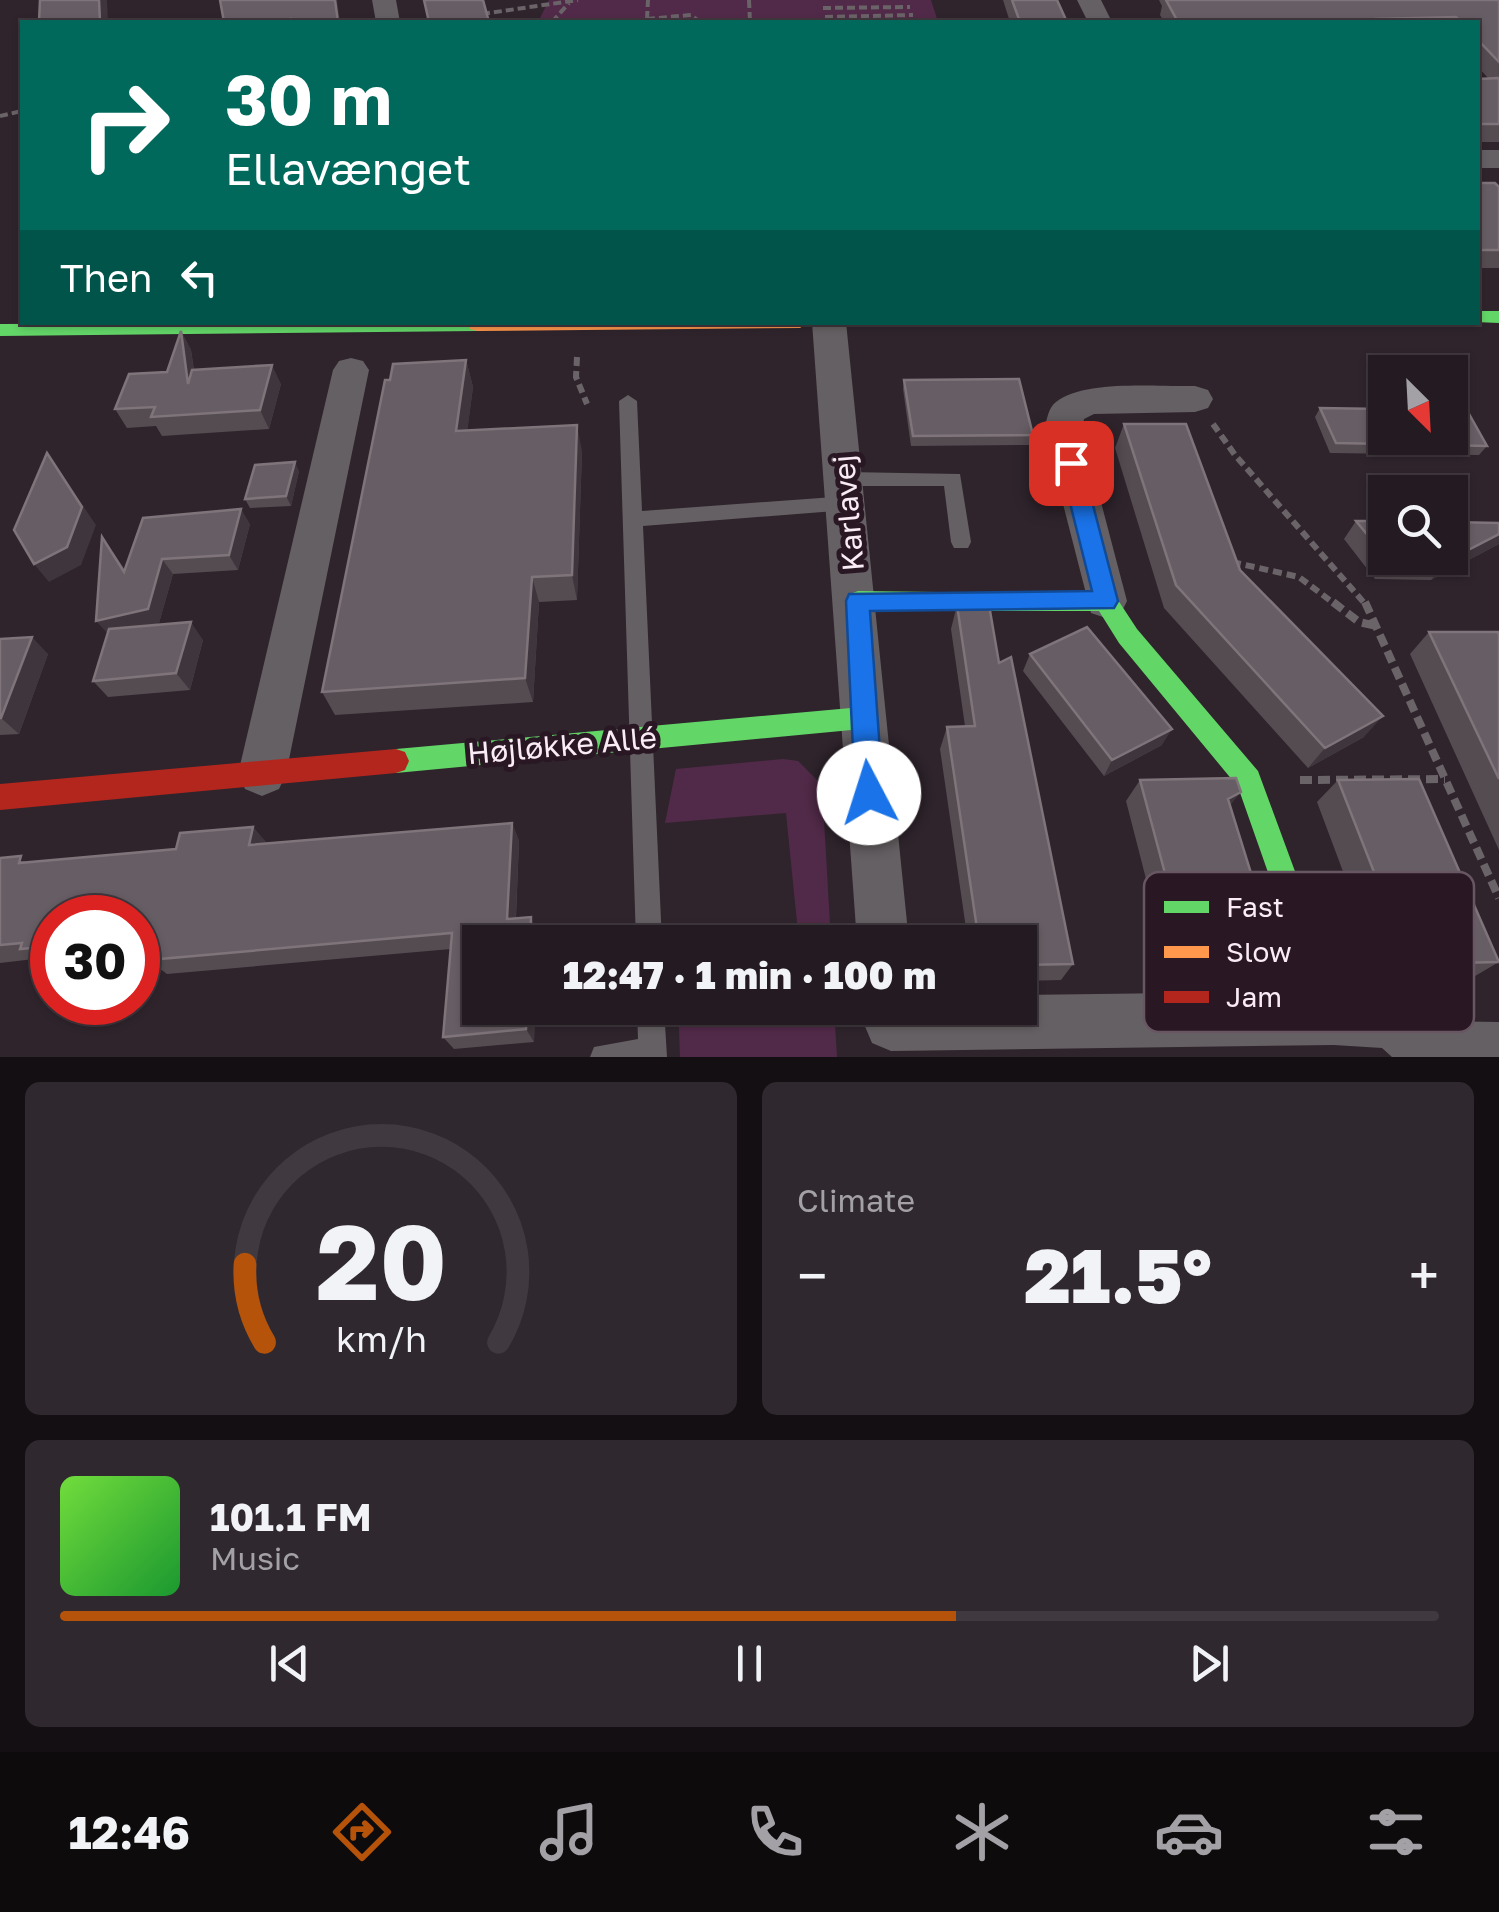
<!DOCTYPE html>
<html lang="en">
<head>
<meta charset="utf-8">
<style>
	:root { --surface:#231b21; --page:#2f282e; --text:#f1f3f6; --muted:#a3a1a5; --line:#40393f; --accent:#b45309 }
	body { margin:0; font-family:"Golos Text",sans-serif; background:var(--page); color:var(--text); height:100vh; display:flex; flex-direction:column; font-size:38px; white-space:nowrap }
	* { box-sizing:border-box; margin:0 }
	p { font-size:32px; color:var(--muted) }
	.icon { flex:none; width:55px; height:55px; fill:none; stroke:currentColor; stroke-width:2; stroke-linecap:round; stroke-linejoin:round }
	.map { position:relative; height:1057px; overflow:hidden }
	.sheet { display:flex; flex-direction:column; gap:25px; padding:25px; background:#130f12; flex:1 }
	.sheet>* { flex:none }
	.top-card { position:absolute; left:20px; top:20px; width:1460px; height:305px; border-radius:0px; box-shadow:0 2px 8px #0004,0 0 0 2px var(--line); background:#00695c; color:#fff; overflow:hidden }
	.needle { width:65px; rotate:156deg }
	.controls { position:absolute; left:1368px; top:355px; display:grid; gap:20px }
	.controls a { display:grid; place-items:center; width:100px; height:100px; border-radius:0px; background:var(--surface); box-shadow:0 2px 8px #0004,0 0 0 2px var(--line); font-size:50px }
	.speed { position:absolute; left:30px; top:895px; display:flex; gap:20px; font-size:50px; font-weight:700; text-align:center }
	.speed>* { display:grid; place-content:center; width:130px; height:130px; border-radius:50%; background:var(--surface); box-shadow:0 2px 8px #0004,0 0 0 2px var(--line); line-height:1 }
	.speed .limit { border:15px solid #d22; background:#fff; color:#111 }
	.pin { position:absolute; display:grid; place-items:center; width:85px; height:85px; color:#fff; margin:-42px; border-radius:20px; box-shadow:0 5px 15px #0006 }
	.me { position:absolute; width:110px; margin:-55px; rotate:355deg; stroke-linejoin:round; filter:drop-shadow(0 0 8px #0008) }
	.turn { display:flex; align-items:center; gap:35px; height:210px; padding:0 40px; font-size:45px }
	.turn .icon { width:130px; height:130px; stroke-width:2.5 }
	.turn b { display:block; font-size:70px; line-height:85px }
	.then { display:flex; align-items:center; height:95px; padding:0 40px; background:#0003; gap:20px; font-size:38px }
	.big { font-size:75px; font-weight:800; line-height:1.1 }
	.sheet .card { flex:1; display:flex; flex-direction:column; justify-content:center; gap:15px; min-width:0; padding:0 35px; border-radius:15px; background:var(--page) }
	.sheet .dial { align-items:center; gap:0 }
	.dial svg { height:260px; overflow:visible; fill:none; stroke:var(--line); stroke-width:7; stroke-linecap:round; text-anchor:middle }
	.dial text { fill:var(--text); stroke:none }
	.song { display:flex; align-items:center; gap:30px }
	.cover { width:120px; height:120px; border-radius:15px; background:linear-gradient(135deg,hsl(100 70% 55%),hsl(130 70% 35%)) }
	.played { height:10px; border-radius:5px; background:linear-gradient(90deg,var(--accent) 65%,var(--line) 65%) }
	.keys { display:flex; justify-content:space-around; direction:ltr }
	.heat { display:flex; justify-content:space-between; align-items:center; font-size:55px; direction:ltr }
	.sheet .tiles { flex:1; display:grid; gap:25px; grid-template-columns:1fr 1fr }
	.card:last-child { grid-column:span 2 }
	.trip { position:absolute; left:462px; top:925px; width:575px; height:100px; border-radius:0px; background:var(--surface); box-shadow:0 2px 8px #0004,0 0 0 2px var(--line); font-weight:800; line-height:100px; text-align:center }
	.tabs { display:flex; height:160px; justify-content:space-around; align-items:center; background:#0e0b0d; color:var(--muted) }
	.tabs .icon { width:70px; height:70px }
	.tabs .selected { color:var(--accent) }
	.tabs b { font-size:45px; color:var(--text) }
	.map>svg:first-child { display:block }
	.green { fill:#522a49 }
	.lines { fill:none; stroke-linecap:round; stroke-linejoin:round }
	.path-far2 { stroke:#6a6468; stroke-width:4; stroke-dasharray:8 4; stroke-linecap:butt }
	.path-far1 { stroke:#6a6468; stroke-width:6; stroke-dasharray:9 5; stroke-linecap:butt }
	.path { stroke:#6a6468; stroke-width:8; stroke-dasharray:12 6; stroke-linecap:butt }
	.lane { fill:#656063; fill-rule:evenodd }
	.street { fill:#656063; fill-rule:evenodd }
	.fast { fill:#63d668; fill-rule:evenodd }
	.slow { fill:#ff974d; fill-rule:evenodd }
	.jam { fill:#b3261e; fill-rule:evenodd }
	.wall { fill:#554c52 }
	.shaded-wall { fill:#3f353c }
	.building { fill:#675d64; stroke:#7e747a; stroke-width:2.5 }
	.route { fill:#1a73e8; stroke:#114b97; stroke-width:2.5 }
	.labels { text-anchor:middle; stroke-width:10; stroke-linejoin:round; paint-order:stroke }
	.street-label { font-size:30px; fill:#faecf5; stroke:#291724 }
	.key { fill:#291724; stroke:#685763; stroke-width:2.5 }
	.key-label { font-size:28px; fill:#faecf5 }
</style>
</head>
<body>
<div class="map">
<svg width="1499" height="1057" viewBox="0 0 1499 1057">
	<rect width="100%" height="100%" fill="#2f242c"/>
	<path class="green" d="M549,0h382l7,22h-400z
		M783,759l15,2 24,24 9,157h-32l-13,-129 -121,10 11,-54z
		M806,1008h28l3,49h-157l-1,-30 127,-13z"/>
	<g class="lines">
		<path class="path-far2" d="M749,0l1,22
			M823,8l87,-1
			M482,14l96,-14
			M825,17l88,-2
			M647,19l44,-4 9,7
			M647,19l1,-19
			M552,22l17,-19
			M0,116l22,-5"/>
		<path class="path-far1" d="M577,357l-1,20 11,27
			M1213,424l22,31 131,150
			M1232,562l67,15 37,28"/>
		<path class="path" d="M1333,602l26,20 17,4
			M1365,602l134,296
			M1300,780l145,-1"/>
		<path class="lane" d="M628,395l9,6 5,110 206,-15 10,7 -10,7 -205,16 19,416h-26l-17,-541z
			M846,472l114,2 11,68 -3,6h-14l-3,-6 -7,-56h-98l-10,-7z
			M637,1008h27l3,49h-77l4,-10 44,-8z"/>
		<path class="street" d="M372,0h24l4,22h-24z
			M1077,0h24l11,22h-24z
			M1478,150h21v18h-21z
			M812,322h34l63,620h-52z
			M351,358l12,3 6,9 -83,404 -7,15 -17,7 -17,-7 -7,-15 95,-404 6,-9z
			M1195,386l13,4 5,9 -5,9 -13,4 -101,2 -10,5 -2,11 45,171 -6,12 -15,5 -15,-5 -47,-183c3,-10 4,-22 12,-28 29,-23 102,-15 139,-16z
			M1334,991c45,2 66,-2 101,30l64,1v35h-107l-10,-9 -48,-3 -443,6 -19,-8 -8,-19 6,-16h150v-13z"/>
		<path class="fast" d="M1478,311h21v12l-24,-1z
			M485,322l-1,7 -7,2 -477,5v-12z
			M858,591l256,3 23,35 121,142 91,247 -4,11 -11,4 -11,-4 -85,-242 -119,-144 -20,-32h-241l-8,-3 -4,-7 4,-7z
			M862,707l9,3 4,8 -4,8 -9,3 -466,44 -9,-3 -4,-9 4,-9 9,-3z"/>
		<path class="slow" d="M469,322h340l-9,6 -323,3 -7,-2z"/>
		<path class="jam" d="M396,749l9,3 4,9 -4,9 -9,3 -396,37v-26z"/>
	</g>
	<path class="wall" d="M1003,0h54l10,22h-57z
		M1159,0h340v142h-21v-63l10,-1 -10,-11v-45h-314l-4,-7 2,-9z
		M1478,183l21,4v81h-21z
		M181,331l10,19 3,20 87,14 -12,45 -107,7 -6,-10 -29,2 -12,-19 52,-37z
		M466,360l7,27 -6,44 115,20 -5,149 -38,2 -6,100 -198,13 -13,-23 68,-312z
		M904,380l129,55 -3,10 -119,1 -8,-57z
		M1380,402l107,44 -8,9 -149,-2 -15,-36 5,-9 56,1z
		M1124,424l116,146 124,167 -56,31 -144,-160 -49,-160z
		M299,471l-8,35 -41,2 -5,-9z
		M1356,521h29v37h65l49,-35v21l-68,36 -56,-1 -31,-40z
		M250,524l-12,46 -65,4 -14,49 -8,2 52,15 -13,50 -82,7 -15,-16 15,-47 5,-82 12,18z
		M957,605l42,58 74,301 -12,16 -41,1v-39h-52l-28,-193 7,-22 18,-1 -14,-97z
		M1429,632l70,3v215l-89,-196z
		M0,639l48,15 -29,80 -19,1z
		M1030,654l132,91 -58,31 -81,-105z
		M1140,780l90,26 48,154 -20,18 -86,2 -46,-179z
		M1338,780l161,182 -29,17 -86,2 -67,-179z
		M512,823l7,18 -3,77 22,14 -1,10h-57v66h55l-1,34 -80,7 -11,-12 8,-88 -284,25 -19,-14 1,-6 -11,1v-37h-86v45l-9,1 -9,-5 -34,4v-105l29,4 147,-13 77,-22 14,17z"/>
	<path class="shaded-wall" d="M99,0h8l1,22h-8z
		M335,0h2l3,22h-2z
		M181,331l10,19 7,53 -10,-19z
		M466,360l7,27 -9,71 -8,-27z
		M272,365l9,19 -12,45 -9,-19z
		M577,425l5,26 -5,149 -5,-25z
		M47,453l49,72 -15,40 -32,17 -15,-18z
		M295,462l4,9 -8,35 -5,-10z
		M241,509l9,15 -12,46 -9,-15z
		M1499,534v10l-68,36 14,-18z
		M162,559l11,15 -14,49 -50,12 -13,-14z
		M532,577l7,25 -6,100 -8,-24z
		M191,622l12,18 -13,50 -14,-17z
		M32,637l16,17 -29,80 -18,-16z
		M1383,716l-19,21 -56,31 17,-20z
		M1172,729l-10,16 -58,31 8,-16z
		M1241,792l-17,21 4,-14z
		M512,823l7,18 -4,93 -8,-15z
		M253,827l15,17 -19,1z
		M531,917l7,15 -1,10h-7z
		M527,1008h8l-1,34 -8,-13z"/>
	<path class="building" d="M40,0h59l1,22h-61z
		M220,0h115l3,22h-47v-3l-26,3h-41z
		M424,0h59l6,22h-60z
		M1012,0h45l10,22h-75h28z
		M1166,0h333v62l-21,-22v-18h-17l-5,-5 -78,2 4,3 -148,-2 2,2h-58z
		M1499,78v46h-21v-45z
		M1478,183h17l4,4v63h-21z
		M181,331l7,53 4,-14 80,-5 -12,45 -109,7 4,-10 -40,2 14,-35 38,-2z
		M466,360l-10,71 121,-6 -5,150 -40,2 -7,101 -203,14 63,-312h5l3,-16z
		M1402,369h42l2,3h-42z
		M1019,379l14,56 -120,1 -9,-56z
		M1450,380l37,66 -151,-3 -16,-35 63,1 -3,-7h5v36h65z
		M1124,424h62l54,146 143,146 -58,32 -149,-163z
		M47,453l35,54 -15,40 -33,17 -20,-34z
		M295,462l-9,34 -41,3 10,-34z
		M241,509l-12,46 -67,4 -14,50 -52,12 6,-84 22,35 19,-54z
		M1356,521h29v35z
		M1450,522l49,1v11l-54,28 -56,-1 -3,-3h64z
		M957,605h32l10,58 12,-6 62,307 -53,1v-23h-41l-32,-215 28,-1z
		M191,622l-15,51 -83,8 16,-52z
		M1087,627l85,102 -60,31 -82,-106z
		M1429,632h69l1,3v144z
		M32,637l-31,81h-1v-79z
		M1236,778l5,14 -13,7 50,161 -89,3 -49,-183z
		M1419,779l80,183 -89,2 -72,-184z
		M512,823l-5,96 24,-2 -1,25h-50v66h47l-1,21 -83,8 9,-104 -304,27 5,-23 -15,2v-21h-86v28l-32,3 2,-6 -22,2v-87l21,-2 -2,7 157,-14 4,-16 73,-6 -4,18z"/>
	<path class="route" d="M1071,455l11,8 36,138 -4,7 -244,3 13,182 -4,9 -10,3 -10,-3 -4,-9 -9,-192 3,-7 243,-3 -32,-128z"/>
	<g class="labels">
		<g class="street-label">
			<text transform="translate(849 513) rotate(-95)" y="10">Karlavej</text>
			<text transform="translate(562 746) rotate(-5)" y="10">Højløkke Allé</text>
		</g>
	</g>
	<rect x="1144" y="872" width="330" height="160" rx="15" class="key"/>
	<rect x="1164" y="901" width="45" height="12" fill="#63d668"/>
	<rect x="1164" y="946" width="45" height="12" fill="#ff974d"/>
	<rect x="1164" y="991" width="45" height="12" fill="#b3261e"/>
	<g class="key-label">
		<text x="1226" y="917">Fast</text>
		<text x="1226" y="962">Slow</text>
		<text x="1226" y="1007">Jam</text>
	</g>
</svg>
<div class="controls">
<a><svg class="needle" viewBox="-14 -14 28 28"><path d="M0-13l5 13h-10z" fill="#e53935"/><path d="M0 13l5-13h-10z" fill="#a3a1a5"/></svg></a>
<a><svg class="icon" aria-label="search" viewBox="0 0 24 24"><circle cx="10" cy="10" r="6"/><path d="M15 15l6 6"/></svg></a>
</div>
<div class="speed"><div class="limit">30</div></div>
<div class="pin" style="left:1071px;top:463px;background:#d93025"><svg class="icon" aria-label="arrive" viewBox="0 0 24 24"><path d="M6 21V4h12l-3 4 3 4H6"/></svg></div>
<svg class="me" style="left:869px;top:793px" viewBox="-20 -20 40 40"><circle r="19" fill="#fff"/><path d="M0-13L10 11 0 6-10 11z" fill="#1a73e8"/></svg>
<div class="trip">12:47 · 1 min · 100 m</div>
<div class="top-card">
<div class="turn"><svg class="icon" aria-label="right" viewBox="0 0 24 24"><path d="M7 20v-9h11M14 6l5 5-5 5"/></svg><div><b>30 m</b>Ellavænget</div></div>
<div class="then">Then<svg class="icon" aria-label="left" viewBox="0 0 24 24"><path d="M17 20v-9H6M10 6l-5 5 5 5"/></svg></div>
</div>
</div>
<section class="sheet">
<div class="tiles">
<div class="card dial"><svg viewBox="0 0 100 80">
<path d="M14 69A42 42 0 1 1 86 69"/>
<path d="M14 69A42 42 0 0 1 8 45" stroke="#b45309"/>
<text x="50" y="56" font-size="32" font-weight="700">20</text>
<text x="50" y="72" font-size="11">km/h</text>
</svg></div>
<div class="card"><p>Climate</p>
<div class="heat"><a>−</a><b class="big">21.5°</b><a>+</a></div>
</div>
<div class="card">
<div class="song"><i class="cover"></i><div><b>101.1 FM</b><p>Music</p></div></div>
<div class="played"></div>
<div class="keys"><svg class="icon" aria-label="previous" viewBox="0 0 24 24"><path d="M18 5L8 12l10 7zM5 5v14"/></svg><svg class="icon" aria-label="pause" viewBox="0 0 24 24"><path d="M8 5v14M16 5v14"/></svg><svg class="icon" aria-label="next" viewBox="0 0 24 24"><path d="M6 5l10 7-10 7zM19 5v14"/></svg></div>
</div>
</div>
</section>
<nav class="tabs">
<b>12:46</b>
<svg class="icon selected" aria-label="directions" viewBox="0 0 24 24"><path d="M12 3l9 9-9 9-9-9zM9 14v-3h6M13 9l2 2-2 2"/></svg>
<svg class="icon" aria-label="music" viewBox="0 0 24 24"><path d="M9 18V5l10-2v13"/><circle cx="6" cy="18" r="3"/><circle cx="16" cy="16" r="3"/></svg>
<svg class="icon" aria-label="phone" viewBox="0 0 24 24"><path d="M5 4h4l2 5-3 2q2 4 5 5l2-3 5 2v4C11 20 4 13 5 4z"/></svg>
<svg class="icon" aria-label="climate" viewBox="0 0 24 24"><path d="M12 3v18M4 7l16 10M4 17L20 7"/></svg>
<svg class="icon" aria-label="car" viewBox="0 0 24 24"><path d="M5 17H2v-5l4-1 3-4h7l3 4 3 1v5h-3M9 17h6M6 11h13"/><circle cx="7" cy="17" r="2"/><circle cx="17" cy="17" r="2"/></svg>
<svg class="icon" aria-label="filters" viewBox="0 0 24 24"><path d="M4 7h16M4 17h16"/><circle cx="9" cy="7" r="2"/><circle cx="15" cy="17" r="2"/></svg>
</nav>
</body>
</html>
